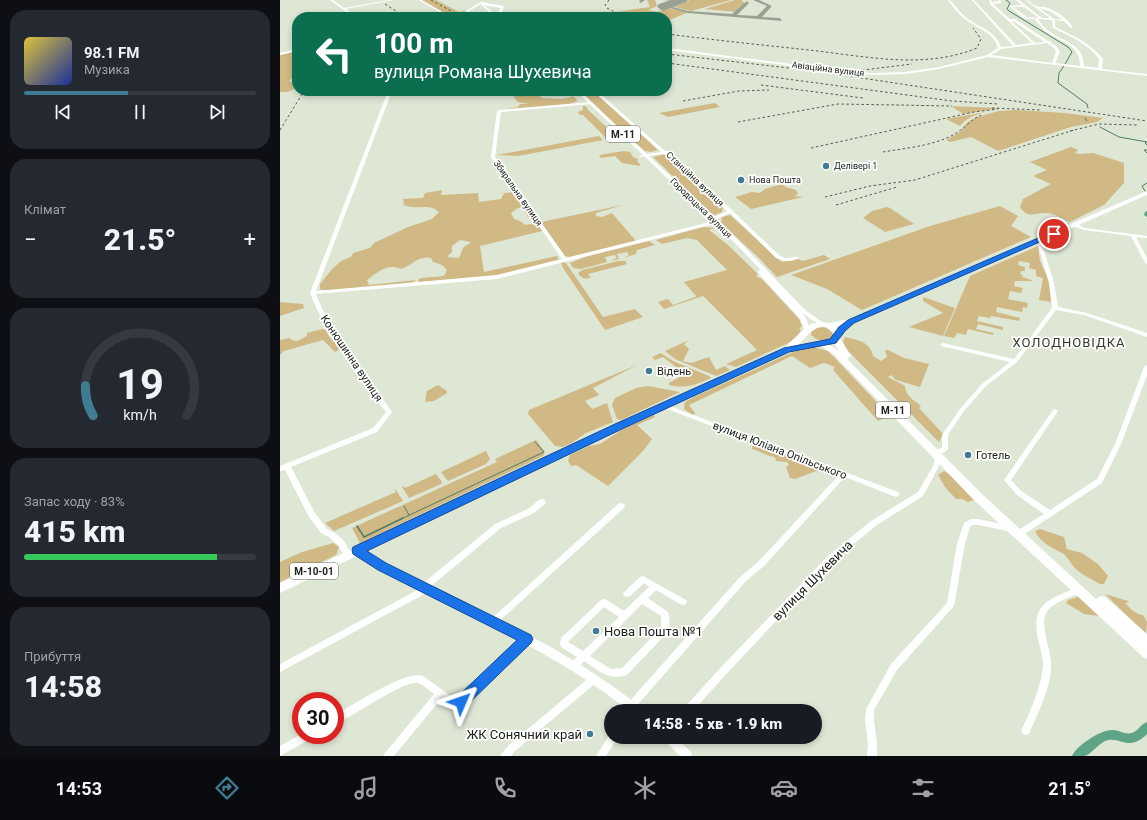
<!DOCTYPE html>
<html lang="uk">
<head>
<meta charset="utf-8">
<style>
	:root { --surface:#171b24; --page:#242831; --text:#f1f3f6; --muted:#9ea1a6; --line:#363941; --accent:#3f7c92 }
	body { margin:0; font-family:Roboto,sans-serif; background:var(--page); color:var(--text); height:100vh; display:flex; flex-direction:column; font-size:15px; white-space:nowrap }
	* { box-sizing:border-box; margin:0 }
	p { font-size:13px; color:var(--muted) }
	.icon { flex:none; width:22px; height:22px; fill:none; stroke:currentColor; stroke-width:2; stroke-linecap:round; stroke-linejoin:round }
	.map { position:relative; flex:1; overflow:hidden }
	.drawer { display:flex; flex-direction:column; gap:10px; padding:10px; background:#0d0f14; width:280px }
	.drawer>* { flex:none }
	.top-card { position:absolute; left:12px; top:12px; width:380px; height:84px; border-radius:16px; box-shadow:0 2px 6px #0003; background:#0b6e4f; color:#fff; overflow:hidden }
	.speed { position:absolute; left:12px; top:692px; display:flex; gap:8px; font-size:20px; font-weight:700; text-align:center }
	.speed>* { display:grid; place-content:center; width:52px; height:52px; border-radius:50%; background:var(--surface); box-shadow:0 2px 6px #0003; line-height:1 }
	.speed .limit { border:6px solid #d22; background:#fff; color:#111 }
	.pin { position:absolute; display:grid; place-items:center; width:34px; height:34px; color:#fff; margin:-17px; border:2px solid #fff; border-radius:50%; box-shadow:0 1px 4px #0007 }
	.me { position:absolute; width:44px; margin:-22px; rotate:47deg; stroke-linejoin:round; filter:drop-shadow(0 0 3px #0008) }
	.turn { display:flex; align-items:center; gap:14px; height:84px; padding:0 16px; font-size:18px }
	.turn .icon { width:52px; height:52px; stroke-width:2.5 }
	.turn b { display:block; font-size:28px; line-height:34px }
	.big { font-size:30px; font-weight:800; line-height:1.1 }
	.drawer .tile { flex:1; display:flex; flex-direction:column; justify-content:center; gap:6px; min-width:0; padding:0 14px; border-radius:16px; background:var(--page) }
	.drawer .dial { align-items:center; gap:0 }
	.dial svg { height:104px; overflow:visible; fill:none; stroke:var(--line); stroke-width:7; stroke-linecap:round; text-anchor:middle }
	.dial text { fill:var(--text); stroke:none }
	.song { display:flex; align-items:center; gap:12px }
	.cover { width:48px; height:48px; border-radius:6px; background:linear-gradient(135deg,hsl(50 70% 55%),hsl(230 70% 35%)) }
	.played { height:4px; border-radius:2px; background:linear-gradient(90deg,var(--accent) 45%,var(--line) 45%) }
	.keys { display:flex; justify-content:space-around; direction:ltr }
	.heat { display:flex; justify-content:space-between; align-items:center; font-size:22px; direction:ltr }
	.charge { height:6px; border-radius:3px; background:linear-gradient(90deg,#34c759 83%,var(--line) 0) }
	.trip { position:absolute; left:324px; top:704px; width:218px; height:40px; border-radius:20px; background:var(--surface); box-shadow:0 2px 6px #0003; font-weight:800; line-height:40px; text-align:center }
	.menu { display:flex; height:64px; justify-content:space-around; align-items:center; background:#090b0e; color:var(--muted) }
	.menu .icon { width:28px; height:28px }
	.menu .active { color:var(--accent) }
	.menu b { font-size:18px; color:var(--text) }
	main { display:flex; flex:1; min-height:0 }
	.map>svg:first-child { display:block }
	.green { fill:#d0b985; fill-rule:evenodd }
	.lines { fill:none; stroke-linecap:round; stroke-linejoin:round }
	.stream-far1 { stroke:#4d7d68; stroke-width:1 }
	.stream { stroke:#4d7d68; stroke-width:1.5 }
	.river { fill:#60a488; fill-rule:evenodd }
	.taxiway { fill:#9aa092; fill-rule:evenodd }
	.runway { fill:#9aa092; fill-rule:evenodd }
	.minor { fill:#fff; fill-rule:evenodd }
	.major { fill:#fff; fill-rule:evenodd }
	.highway { fill:#fff; fill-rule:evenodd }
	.rail { stroke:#55594f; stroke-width:1; stroke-dasharray:2.5 2.5; stroke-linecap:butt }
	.route { fill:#1a73e8; stroke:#114b97 }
	.poi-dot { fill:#3f7c92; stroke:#fff; stroke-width:1.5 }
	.labels { text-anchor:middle; stroke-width:3.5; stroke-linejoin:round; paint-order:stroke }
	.far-street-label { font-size:9px; fill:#20231c; stroke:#fff }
	.far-poi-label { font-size:9px; fill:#20231c; stroke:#fff; text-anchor:start }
	.shield { fill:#fff; stroke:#636560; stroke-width:1 }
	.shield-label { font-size:10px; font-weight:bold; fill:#20231c }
	.street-label { font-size:11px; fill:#20231c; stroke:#fff }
	.poi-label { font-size:11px; fill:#20231c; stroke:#fff; text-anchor:start }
	.quarter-label { font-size:13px; letter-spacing:1px; fill:#33392b; stroke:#fff }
	.near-street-label { font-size:13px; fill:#20231c; stroke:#fff }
	.near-poi-label { font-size:13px; fill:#20231c; stroke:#fff; text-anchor:start }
</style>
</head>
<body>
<main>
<section class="drawer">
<div class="tile">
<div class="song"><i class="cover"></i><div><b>98.1 FM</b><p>Музика</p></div></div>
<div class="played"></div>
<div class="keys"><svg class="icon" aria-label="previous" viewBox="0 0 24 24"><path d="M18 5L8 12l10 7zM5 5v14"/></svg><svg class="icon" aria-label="pause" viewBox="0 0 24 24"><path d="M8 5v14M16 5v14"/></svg><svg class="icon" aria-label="next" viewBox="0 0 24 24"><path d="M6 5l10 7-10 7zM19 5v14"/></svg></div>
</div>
<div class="tile"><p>Клімат</p>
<div class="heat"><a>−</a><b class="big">21.5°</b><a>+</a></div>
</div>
<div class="tile dial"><svg viewBox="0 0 100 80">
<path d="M14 69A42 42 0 1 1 86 69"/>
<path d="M14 69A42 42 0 0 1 8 46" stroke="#3f7c92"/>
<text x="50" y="56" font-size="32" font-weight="700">19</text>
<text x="50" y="72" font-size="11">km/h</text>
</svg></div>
<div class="tile"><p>Запас ходу · 83%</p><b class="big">415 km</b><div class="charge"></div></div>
<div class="tile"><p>Прибуття</p><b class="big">14:58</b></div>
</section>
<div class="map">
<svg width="867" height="756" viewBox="0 0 867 756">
	<rect width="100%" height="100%" fill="#dee6d4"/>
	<path class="green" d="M141,0h15l23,12 6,-1 -1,2 4,4h-17z
		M367,0h8l2,6 -9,4 9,2 10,-4 22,4 -22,9v-4h-61l9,-5 35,-5z
		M410,0h41l-40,11 -17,-4z
		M455,0h8l-1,1 4,3 -9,8 -32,-3z
		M17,51v28h-6l-2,2 8,3 -2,4 -7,4h-8v-12h3h-3v-25z
		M236,91h13l4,5h7l2,2c11,0 21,3 31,-2l5,5 -9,3 -63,5 12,-2 2,-3h9l-11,-2 -4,-5z
		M301,91h12l3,2 62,57 -7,2 -6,-1 -34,-29z
		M435,103l5,4 -52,10 -9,-4z
		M607,104h8l104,4 -36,6 -12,-8z
		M303,106h3l2,4 24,22 1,4 -7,2 -23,-23h-3l-2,-3 5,-2z
		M717,110c-13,2 -29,5 -37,16l-14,-7z
		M735,110l50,3 38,5 -6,4 -26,5 -73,24 -27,-14 -21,5 -4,-2 14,-8 8,-10 9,-5 22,-6z
		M319,136l4,4 -85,16 -21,-1z
		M791,147l7,3 -3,3 4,1 14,-1 31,10v20l-20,22 -34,17c-7,-3 -16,-9 -24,-9 -10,-1 -18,7 -26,-6l3,-8 28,-15 -18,-8 14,-6 -17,-8z
		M344,151l6,1 3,5 5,2 -1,2 4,5 -19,-3 -7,-7 -14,2 -2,-3z
		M385,154l58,53 -1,5 -7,3 -4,-2 -58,-56z
		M502,184l4,3 10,3 2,4 -4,2 9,1 -52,12 -16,-12 17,-5 8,1 5,-4z
		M162,190l-1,5 37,-2 1,9 22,-3 3,-6 11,-1 17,24 -4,1 -5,-9h-5l-7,5 3,6 6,2 5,4 12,-2 5,8 -62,15 4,26 73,-16 2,4 -61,15 -60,7h-19l-1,-2 3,-2 23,-2 3,-6 -5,-5 -9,-3 -2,-4c-13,-3 -19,8 -30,11 -14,-6 -23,3 -34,11l2,5 47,-5 -4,3 -86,8 -6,-2v-5l12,-15 9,-8 10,-4 2,-4 17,-5 4,-5 34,-16 24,-8 7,-7c-11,-10 -21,-1 -35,-7l-1,-6 20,-1 2,-5zM180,240l11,2 -8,6 -4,10 -12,-1 5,-5v-6z
		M343,205l-27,8v3l6,1 10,-4 24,28 -66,16 -5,-1 -24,-34z
		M720,206l18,10 -7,10 20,11 -169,73 -35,-21 -36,-14 139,-49z
		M607,207l3,1 24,16 -29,8 -22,-14 9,-7z
		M450,215l52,47 15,-3 6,2 21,-6 6,4 -53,18 -18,-19 -38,-35 1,-6z
		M423,227l11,1 -5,2 19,15 30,29 -2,2 6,3 37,40 3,7 -3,3 2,1 -6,10 -59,27 -10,-3 31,-14 -54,-54 -39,13 -6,-7 10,-3 5,6 22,-8 1,-1 -12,-14 43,-12 -30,-30 -10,-2 -25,6 -6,-4z
		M369,241l6,4 -18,5 -1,4 -13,4 6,-3 -2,-3 -10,2 2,5 -9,2 7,-3 -2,-3 -10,2 2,5 -26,7 -8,-1 -3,-5 18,-7z
		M758,246l2,15 9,20 3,21 -13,-2 4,-22 -7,-2v-6l-7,-2 1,-5 -11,-2 -1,4 7,2v4h-4l-1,3 3,1 -1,2 10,3v1h-17l-1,5 9,2 -2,5 -11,-2 -2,8 20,4 -1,5 -4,-1 -1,5 -25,-5 -1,5 24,6 -1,3 -28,-5 -1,2 -11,-2 -2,5 26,6v3l-25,-6 -2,5 18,4 -1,2 -25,-6 -2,6 -9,-2 -3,5 -10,-2 26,-60z
		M338,261h7l2,3 -39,10 3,4c-7,1 -9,1 -13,-5l4,-3z
		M283,262l3,1 37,54 32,-8 8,8 -38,13 -42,-62 -2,-5z
		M643,297l32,11 -12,28 -34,-9 34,-14 -20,-12z
		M0,302l23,2 1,4 -24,8z
		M545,327l10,7 -4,6h-13l-7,-5v-3l5,-4z
		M42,329l4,1c2,9 11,12 13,20l-4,2 -12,-12 -39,11 -4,4v-15l10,-2 2,2 5,1 10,-5v-3z
		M565,337c12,3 25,4 28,19l8,5 6,-4 -2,-7h3l16,8 25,6 -9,23 -24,-7 -5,-5 -3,2 17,9c1,11 9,14 16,20l-2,2 24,26 -4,8 -91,-91 -5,-9z
		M409,340l-5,4 5,5 -6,12 8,2 18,-6 7,13 9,-4 5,4 -14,6 -41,-17 -10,-8z
		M533,347l15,4 61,64 -11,6 -45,-51 2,-3 -11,-4 -14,5 -18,-12 -103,49 6,8 -2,2 -9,-6 1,-7 11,-6 97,-44z
		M381,353l12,8 36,15 2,2c-15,7 -26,11 -42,7v-2l16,-9 -22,-17 -8,3 -3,-3z
		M357,365l-44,23 6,7 -14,6 7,8 15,-6 6,19 -27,11 -14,10 -10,4 -7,-1 -27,-32 1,-4z
		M158,385l9,6v2l-13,8 -9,1 2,-11z
		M368,386l32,6 -59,28 -4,-1 -5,-14 3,-7 21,-10z
		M374,415l1,2 -18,8 15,14 -9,12 -35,35 -32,-21 -5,1 -3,-5 2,-6 19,-9 11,-2 23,-15z
		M256,440l9,12 -2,4 -183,87 -8,-15 145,-66 -2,-3z
		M476,445l6,3h10l46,18 1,4 -24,9 -5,-1 -4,-11 3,-2 -2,-3 -11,-1 -1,-4c-8,0 -14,-6 -23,-8v-3z
		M206,451l4,8 -4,5 -38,17 -7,-9z
		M664,471l5,3 25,26 -6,2 -6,-3h-6l-11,-12 -7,-12z
		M156,474l6,8 -1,2 -32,14 -7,-11 1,-1 2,2z
		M114,489l2,1 7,11 -69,30 -9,-8 71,-31z
		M760,529l24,8 3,12 15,4 16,11 10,12 -4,8h-4c-7,-4 -19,-10 -24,-15 -5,-4 -9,-14 -14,-16 -10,-5 -22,-11 -27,-22z
		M53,543l6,4 -3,8 -56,27v-20l22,-10z
		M825,594l23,7 1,1 -4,1c5,5 9,11 18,12l4,7 -1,12z
		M800,596l19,20 -15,-2 -18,-11 2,-3z"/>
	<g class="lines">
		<path class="stream-far1" d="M726,0l4,3 -3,6 2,2 59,36 4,5 -7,12
			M30,13v3
			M784,66l-5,7 -1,10 29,21 1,4
			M805,118l2,3
			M820,127l19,10 28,5
			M867,142l-2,1 2,2
			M867,150h-3l3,3
			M865,191l-3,-5 5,-3
			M124,506l5,9
			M121,519l143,-67 -9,-10"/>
		<path class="stream" d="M77,526l7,11 39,-19"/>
		<path class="river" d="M867,211v6l-3,-2 1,-3z
			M867,722v12c-19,19 -27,1 -42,7 -7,3 -14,14 -21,15 -3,0 -9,0 -12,0 4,-10 29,-27 41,-26 6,0 12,5 19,3 6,-2 9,-9 15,-11z"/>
		<path class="taxiway" d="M360,0h5l-4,3 -2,-1z
			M382,0h20l-2,1z
			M473,0h6l13,6 -10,11 18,1 2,3 -94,-8 -25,-7 2,-1 23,6 44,3 15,-13 2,2 -12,12 20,1 10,-10z"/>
		<path class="runway" d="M391,0h17l-2,2 -23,9 -6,-4 2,-3z"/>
		<path class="minor" d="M50,0h3l11,8 45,-8h5l-48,9 10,8h-3z
			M139,0h3l29,17h-3z
			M668,0h2c6,6 11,14 18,19 12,9 28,12 33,28l12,-1 -41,-46h2l42,45 16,-2 -42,-39 -1,-4h2l1,2 7,-1 -1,-1h2l2,3 -9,1 17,15h5l33,22h3v2l5,3 4,6 -5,11 25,3c0,-21 -17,-23 -32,-33 -5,-3 -9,-9 -13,-14h-10l-16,-13 13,-1 -6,-5h3l23,18h8l-25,-18c5,0 6,4 11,6 3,1 6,1 9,1 10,3 24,12 28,21h-2l-7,-7 -9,-1v7c17,8 36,16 48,32l-1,10 45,5v2l-159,-19 -49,12 -33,5 -34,1 -17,-1 -188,-24v-2l188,24 17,1 34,-1 33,-5 48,-12 11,-7c-4,-16 -21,-19 -33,-29 -7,-5 -12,-12 -17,-19zM733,7h11l15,11 -12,-1zM759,8l11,3 12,8h-8zM758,19l14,1 1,8c16,8 36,16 46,31l-1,9 -14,-2c-1,-24 -20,-23 -35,-35 -5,-3 -8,-8 -11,-12zM731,21h2l32,21 -10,1zM767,43l7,5 2,4 -4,11 -61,-8 10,-6z
			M17,49v2l-17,4v-2z
			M108,91h4l-76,200 181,-16 65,-16 -71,-102 6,-46 2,-1 92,-8 2,1 -2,1 -90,8 -6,45 71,101 140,-35 5,-5 16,-7 -63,-57 -24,3 -1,-1 2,-1 20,-3 -68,-61h4l68,60h2v2l47,40 66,63 5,2 12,-1 2,1c-7,4 -15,4 -23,0l-46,-45 -15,7 -5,5 -213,54 -181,15c17,45 49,79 76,118l-15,20 -86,35 24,46 12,16 8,4 9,8 8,14 -1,2 -3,1 -3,-1 -7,-12 -9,-8 -8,-4 -12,-16 -24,-47 -5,1v-5l93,-38 13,-16c-29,-38 -59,-75 -76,-119z
			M793,224h4l8,4 62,8v2l-11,-1 11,21v6l-2,-1 -14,-27 -47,-6 -11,-4z
			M754,240h4l4,4 12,39 4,24 29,6 60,20v4l-63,-22 -28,-5 -39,52 -31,24 -22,25 -16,24v14c-2,3 -7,5 -10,4l-1,-2 1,-2 4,-1v-13l18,-26 22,-25 28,-22 -69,-16 -1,-1 1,-1 2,-1 71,16 38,-51 -3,-25 -11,-38 -4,-3z
			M867,365v10l-25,67 -20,41 -76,50 -3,1 -3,-1 -1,-2 1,-2 24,-15 -27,-19 -13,-15 49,-70 2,-1 3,2 -47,69 10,11 29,19 47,-31 19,-37 28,-75z
			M384,404l234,88 2,2 -2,2 -2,1 -51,-20 -81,89 -18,15 -106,121 -6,9h-9l9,-15 106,-119 18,-15 81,-87 -177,-68 -1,-1 1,-1z
			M656,454h4l1,2 -2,10 -16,30 -46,29 -43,35 -105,111 -36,40h-10l1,-3 39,-43 105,-109 43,-35 47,-29 15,-26z
			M262,499l3,1 1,2 -1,2 -11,9 -33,15 -71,59 1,2 -1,2 -150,81v-8l141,-76 -1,-1 1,-2 74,-61 33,-15 11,-9z
			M341,503l3,1 1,2 -1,2 -128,116 -3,2 -3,-2 -1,-2 1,-2 128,-116z
			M691,519h7l34,7 3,1 1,2 -1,2 -3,1 -34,-7h-6l-2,2 -5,17 -11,62 -57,64 -23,40v10l3,24v12h-10l1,-12 -3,-24 1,-11 25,-45 56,-61 10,-59 7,-21z
			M363,576l43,24 1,2 -1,2 -3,1 -3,-1 -24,-14 -8,8 20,14c2,5 2,14 0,20l-41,43c-18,6 -28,-4 -43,-14l-7,8 -3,1 -3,-1 -1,-3 1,-3 6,-6 -16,-10 -1,-3 1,-6 40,-38 3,-1 3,1 17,11 25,-24 -5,-4 -14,13 -3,1 -3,-1 -1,-2 1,-2 16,-15zM362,604l19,12v12l-39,40 -11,1 -21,-13zM324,607l15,10 -36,34 -15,-9z
			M800,586l3,1 1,2 -1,2c-11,7 -30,10 -37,22 -6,12 4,35 5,48 2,23 -13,52 -22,73l-3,1 -3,-1 -2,-3c9,-20 20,-42 22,-65 0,-9 -3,-18 -5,-27 -5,-29 2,-36 28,-47 5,-2 9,-5 14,-6z
			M247,635l3,1 1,3 -1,3 -63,61 -13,4 -13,-8 -47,57h-11l2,-3 49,-59c-4,-3 -12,-10 -16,-11 -13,-4 -67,35 -83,41v-9c17,-9 70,-45 88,-39l32,23 6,-2 63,-61z
			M314,675l3,1 1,3 -1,3 -81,68 -5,6h-11l2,-3 8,-9 81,-68z
			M331,733v4h7l-12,19h-10l14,-22z
			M21,734l13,1 -2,3 -32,18v-10z"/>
		<path class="major" d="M201,2l23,4 -2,6 2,3 -3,1 -3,-4 3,-4 -17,-3 14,12h-4l-13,-13 -12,7 -1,4h-2l1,-5z
			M296,91h4l157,148 68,71 20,14 1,1 -1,1h-4l-19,-13 4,5 4,13 -1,1h-4l-5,-13 -43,-47 4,-2 -28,-29z
			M77,547l28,16 99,49 65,34 32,19 30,20 30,22 1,4h-13l-25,-19 -30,-20 -32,-19 -64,-35 -99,-49 -25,-17 -1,-2 1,-2z
			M384,737h12l15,15 1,4h-12l-15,-15z"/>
		<path class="highway" d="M867,191v4l-292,128 -19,4 6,7 -1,2h-6c-14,-21 -26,-1 -37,9l24,-5 17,11 -7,-12 1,-2h6l12,19 -4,3 136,136 113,104 5,-3 4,1 42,37v25l-4,-2 -168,-156 -141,-146 -14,-10 -31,7 -167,76 -342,165v-10l336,-159 171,-77 1,-3 22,-20 11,-2 8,1 21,-4z"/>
		<path class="rail" d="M151,0l31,17
			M329,0l-4,5 2,3 17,9
			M105,4l20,13
			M387,34c47,6 95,11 142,16 55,6 115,20 168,-2l4,-9 -8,-11
			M387,54l148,17 332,50
			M387,63l285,38 46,3
			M567,72l65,-8
			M481,85l102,13
			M403,101l56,-10 30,-1
			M712,108l48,2
			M458,122l100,-18 114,2
			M0,130l24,-39
			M790,131l29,-7 38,1
			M531,148l163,-36 24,-3
			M603,152c23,-4 49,-6 70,-17 10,-5 17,-15 28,-20
			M545,197l45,-11 45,-6 159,-50
			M556,205l61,-18"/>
	</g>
	<path class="route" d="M772,232l6,2 -204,89 -9,8 -9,12 -47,9 -167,77 -255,122 19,12 145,72 2,4 -2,4 -65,63 -5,2 -5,-2 -2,-4 2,-4 61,-58 -139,-70 -25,-16 -1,-4 1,-3 262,-123 169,-76 46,-9 9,-12 9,-7z"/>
	<g class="poi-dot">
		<circle cx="546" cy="166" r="4"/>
		<circle cx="461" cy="180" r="4"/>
		<circle cx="369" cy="371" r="4"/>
		<circle cx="688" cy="455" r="4"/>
		<circle cx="316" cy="631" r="4"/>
		<circle cx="310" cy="734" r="4"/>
	</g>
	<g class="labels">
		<g class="far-street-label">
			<text transform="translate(548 69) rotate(7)" y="3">Авіаційна вулиця</text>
			<text transform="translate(415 179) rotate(43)" y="3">Станційна вулиця</text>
			<text transform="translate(238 193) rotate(55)" y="3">Збиральна вулиця</text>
			<text transform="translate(421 208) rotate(44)" y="3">Городоцька вулиця</text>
		</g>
		<g class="far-poi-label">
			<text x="554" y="169">Делівері 1</text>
			<text x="469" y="183">Нова Пошта</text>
		</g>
		<g class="shield">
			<rect x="326" y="126" width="34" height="16" rx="3"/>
			<rect x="596" y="402" width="34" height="16" rx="3"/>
			<rect x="10" y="563" width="48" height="16" rx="3"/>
		</g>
		<g class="shield-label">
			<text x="343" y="138">М-11</text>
			<text x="613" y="414">М-11</text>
			<text x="34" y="575">М-10-01</text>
		</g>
		<g class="street-label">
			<text transform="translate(72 358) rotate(56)" y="4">Конюшинна вулиця</text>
			<text transform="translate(500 450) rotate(21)" y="4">вулиця Юліана Опільського</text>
		</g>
		<g class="poi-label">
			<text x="377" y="375">Відень</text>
			<text x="696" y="459">Готель</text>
		</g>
		<g class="quarter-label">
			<text x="789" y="347">ХОЛОДНОВІДКА</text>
		</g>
		<g class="near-street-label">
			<text transform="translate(532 580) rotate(-45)" y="5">вулиця Шухевича</text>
		</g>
		<g class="near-poi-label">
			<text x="324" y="636">Нова Пошта №1</text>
			<text x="302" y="739" text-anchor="end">ЖК Сонячний край</text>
		</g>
	</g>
</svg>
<div class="speed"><div class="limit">30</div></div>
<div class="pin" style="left:774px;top:234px;background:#d93025"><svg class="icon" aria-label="arrive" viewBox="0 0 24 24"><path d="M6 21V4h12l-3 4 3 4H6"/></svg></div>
<svg class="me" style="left:181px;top:702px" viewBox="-20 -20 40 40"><path d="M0-17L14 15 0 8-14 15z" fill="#1a73e8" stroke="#fff" stroke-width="4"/></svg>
<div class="trip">14:58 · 5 хв · 1.9 km</div>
<div class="top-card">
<div class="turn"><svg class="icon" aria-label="left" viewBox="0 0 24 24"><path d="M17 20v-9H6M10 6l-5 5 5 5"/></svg><div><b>100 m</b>вулиця Романа Шухевича</div></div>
</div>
</div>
</main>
<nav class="menu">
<b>14:53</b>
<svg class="icon active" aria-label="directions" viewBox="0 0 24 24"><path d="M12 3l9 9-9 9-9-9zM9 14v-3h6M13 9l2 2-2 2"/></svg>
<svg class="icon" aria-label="music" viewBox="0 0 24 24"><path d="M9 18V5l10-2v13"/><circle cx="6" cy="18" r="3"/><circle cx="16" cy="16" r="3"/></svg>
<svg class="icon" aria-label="phone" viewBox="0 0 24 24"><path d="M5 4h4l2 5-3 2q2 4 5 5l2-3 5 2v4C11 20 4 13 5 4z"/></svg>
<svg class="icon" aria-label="climate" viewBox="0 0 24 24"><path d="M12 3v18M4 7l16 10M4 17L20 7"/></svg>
<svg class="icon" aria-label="car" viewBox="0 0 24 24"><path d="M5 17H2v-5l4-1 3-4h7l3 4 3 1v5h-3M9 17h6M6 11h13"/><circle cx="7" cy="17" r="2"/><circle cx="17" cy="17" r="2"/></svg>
<svg class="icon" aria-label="filters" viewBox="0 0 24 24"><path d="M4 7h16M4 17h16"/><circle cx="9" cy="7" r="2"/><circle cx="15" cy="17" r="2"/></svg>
<b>21.5°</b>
</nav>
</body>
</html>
